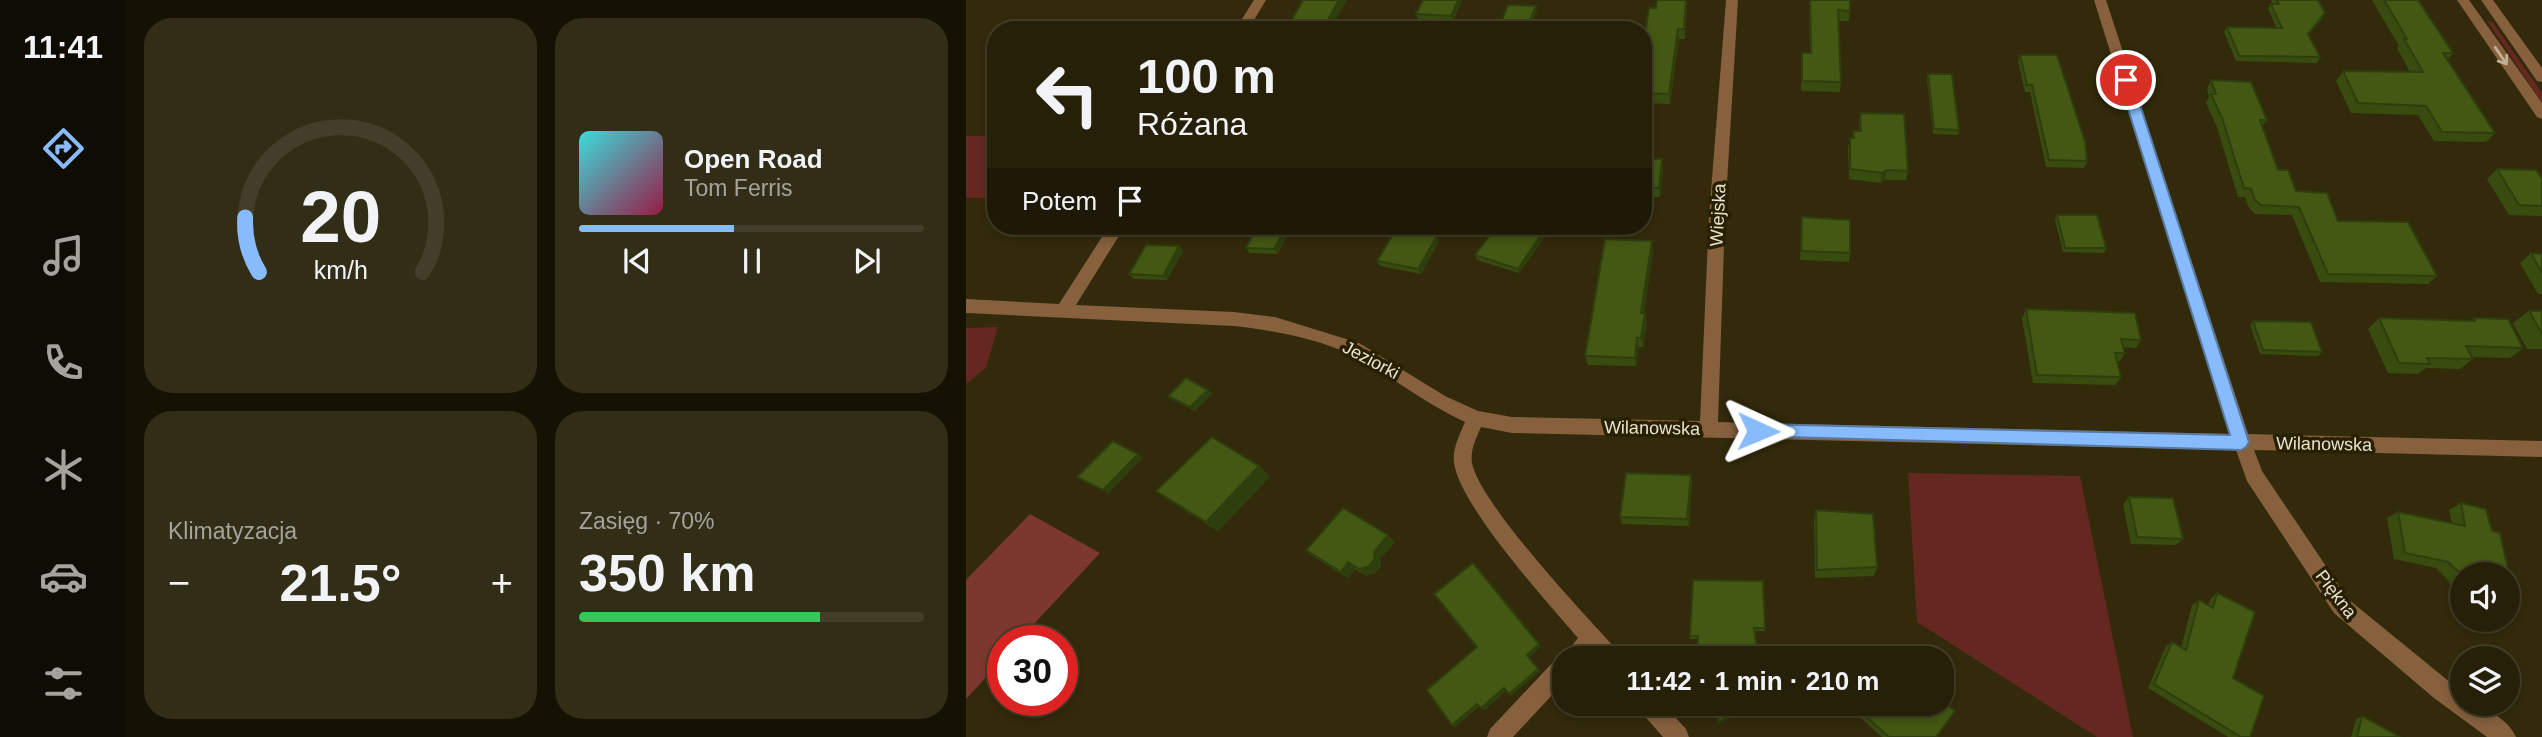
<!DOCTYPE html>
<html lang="pl">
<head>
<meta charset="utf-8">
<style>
	:root { --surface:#262008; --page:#322d16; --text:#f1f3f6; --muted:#a4a39c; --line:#423e29; --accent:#87bbfb }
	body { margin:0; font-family:Helvetica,sans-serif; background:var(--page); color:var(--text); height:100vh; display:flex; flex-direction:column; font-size:26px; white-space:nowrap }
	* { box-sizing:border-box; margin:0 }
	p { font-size:23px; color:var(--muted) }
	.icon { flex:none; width:38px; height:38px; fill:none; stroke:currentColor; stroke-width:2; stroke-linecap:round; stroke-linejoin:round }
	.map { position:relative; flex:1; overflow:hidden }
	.sheet { display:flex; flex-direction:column; gap:18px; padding:18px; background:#151204; width:840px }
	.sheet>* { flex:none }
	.hud { position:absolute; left:21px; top:21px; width:665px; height:214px; border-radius:28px; box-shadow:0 4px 10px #0003,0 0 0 2px var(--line); background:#262008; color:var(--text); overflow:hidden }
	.controls { position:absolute; left:1484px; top:562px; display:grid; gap:14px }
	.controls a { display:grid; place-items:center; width:70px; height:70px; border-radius:50%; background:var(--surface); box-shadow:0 4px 10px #0003,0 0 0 2px var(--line); font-size:35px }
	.speed { position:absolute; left:21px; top:625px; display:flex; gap:14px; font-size:35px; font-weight:700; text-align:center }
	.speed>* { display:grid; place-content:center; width:91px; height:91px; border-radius:50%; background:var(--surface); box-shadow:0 4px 10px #0003,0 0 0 2px var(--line); line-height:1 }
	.speed .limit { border:10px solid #d22; background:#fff; color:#111 }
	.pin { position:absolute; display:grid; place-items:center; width:60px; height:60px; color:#fff; margin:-30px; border:4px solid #fff; border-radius:50%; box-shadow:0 2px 7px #0007 }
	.me { position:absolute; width:77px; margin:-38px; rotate:91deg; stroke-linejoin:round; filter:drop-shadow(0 0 5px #0008) }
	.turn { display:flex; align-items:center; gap:24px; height:147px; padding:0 35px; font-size:32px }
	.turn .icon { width:91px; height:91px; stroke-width:2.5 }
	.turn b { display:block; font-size:49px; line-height:60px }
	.then { display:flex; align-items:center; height:66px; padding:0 35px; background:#0003; gap:14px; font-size:26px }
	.big { font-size:52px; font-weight:600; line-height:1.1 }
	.sheet .widget { flex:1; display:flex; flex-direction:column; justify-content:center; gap:10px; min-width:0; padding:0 24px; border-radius:28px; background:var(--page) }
	.sheet .dial { align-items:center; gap:0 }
	.dial svg { height:182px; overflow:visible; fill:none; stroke:var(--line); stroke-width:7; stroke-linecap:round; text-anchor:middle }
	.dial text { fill:var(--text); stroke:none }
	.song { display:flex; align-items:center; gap:21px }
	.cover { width:84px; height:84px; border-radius:10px; background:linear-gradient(135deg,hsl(180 70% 55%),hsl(340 70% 35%)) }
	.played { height:7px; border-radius:4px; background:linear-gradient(90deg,var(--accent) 45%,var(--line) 45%) }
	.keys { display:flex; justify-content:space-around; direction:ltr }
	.heat { display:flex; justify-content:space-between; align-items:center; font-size:38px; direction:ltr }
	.charge { height:10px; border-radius:5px; background:linear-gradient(90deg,#34c759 70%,var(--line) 0) }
	.sheet .tiles { flex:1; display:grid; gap:18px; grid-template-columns:repeat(2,1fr) }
	.trip { position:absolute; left:586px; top:646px; width:402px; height:70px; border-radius:28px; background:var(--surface); box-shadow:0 4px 10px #0003,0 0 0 2px var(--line); font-weight:600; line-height:70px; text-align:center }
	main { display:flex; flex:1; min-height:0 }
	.tabs { display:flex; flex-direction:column; width:126px; justify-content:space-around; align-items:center; background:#0f0d03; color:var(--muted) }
	.tabs .icon { width:49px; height:49px }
	.tabs .active { color:var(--accent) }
	.tabs b { font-size:32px; color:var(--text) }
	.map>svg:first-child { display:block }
	.green { fill:#652820 }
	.forest { fill:#7c382f }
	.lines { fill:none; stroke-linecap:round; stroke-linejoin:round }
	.minor { fill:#87603e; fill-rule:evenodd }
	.wall { fill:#394c10 }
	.shaded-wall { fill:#2e3e0d }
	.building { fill:#425813; stroke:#2e3e0d; stroke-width:2 }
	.oneway { stroke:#c1af96 }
	.route { fill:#87bbfb; stroke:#587aa3; stroke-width:2 }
	.labels { text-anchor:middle; stroke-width:7; stroke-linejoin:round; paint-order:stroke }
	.street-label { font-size:18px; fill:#e8e3d1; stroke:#292002 }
</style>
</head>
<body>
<main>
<nav class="tabs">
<b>11:41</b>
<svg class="icon active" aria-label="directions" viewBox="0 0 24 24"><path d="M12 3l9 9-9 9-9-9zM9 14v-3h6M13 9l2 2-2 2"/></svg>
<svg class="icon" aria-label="music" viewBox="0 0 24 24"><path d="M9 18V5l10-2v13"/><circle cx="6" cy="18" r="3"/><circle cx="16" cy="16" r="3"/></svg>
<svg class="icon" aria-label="phone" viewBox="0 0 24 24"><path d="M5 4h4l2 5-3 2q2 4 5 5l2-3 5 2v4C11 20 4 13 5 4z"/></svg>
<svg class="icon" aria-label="climate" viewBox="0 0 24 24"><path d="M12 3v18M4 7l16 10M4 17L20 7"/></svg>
<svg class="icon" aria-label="car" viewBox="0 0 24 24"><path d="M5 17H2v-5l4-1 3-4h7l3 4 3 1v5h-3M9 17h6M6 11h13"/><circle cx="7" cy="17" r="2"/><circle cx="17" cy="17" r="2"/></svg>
<svg class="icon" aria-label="filters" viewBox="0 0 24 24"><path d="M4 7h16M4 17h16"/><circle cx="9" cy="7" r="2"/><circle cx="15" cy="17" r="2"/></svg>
</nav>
<section class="sheet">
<div class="tiles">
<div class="widget dial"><svg viewBox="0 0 100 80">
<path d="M14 69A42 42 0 1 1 86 69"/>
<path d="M14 69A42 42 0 0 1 8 45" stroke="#87bbfb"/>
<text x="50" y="56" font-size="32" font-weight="700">20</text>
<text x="50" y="72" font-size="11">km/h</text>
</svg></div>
<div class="widget">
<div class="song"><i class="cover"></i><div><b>Open Road</b><p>Tom Ferris</p></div></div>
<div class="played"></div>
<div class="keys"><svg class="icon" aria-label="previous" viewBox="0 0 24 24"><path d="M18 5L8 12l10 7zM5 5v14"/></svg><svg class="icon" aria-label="pause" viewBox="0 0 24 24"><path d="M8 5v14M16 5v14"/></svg><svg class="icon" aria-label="next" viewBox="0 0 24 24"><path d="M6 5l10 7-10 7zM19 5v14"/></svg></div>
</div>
<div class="widget"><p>Klimatyzacja</p>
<div class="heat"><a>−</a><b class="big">21.5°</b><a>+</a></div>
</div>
<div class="widget"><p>Zasięg · 70%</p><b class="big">350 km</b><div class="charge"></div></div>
</div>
</section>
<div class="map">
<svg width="1576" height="737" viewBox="0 0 1576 737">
	<rect width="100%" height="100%" fill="#332a0b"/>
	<path class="green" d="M1520,19l7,4 49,70v10z
		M0,136h30v51l-8,11h-22z
		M32,327l-12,41 -20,16v-56z
		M942,473l172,3 53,261h-36l-180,-115z"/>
	<path class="forest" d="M64,514l70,39 -81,87h-16v19l-37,40v-119z"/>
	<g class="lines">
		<path class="minor" d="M288,0h12l-18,30h-13z
			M760,0h12l-13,217 -7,205 512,12 -136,-434h12l142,434 294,7v16l-288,-7 8,21 86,128 114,93v12c19,0 46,14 54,33h-29l-53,-39 -100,-85 -87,-132 -11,-31 -724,-17 -31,-6c-5,11 -11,24 -9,36 8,41 113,152 145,187l3,8h-25l-4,-4 -3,4h-24v24l-51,55h-26l3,-8 66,-70 7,-2 15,-19c-31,-36 -118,-132 -124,-175 -2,-14 6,-29 11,-41 -41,-19 -76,-48 -116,-68 -33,-16 -79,-24 -115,-28l-268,-13v-14l93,5 50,-78h16l-49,79 158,7 41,5 84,26 86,53 33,15 34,6 188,4 9,-204z
			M1491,0h12l73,103v16l-5,-2z
			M1515,0h12l49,68v14l-5,-1z
			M672,704h25l23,25 3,8h-26l-22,-25z"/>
	</g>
	<path class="wall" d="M496,0l-9,21 -35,-2 -2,-5z
		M721,0l-2,39h-6l-9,65 -27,-1v-54l13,-41z
		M843,0h41l-1,21h-11l3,61 -1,10 -39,-1 1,-38h8z
		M1305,0h47l4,19 -14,16 12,22 -3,6 -81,-2 -12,-29 3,-5 50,1 -9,-19 3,-5h2z
		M1406,0h46l35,53 -6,7 48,73 -9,9 -52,-1 -16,-26 -67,-2 -15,-32 7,-10 67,1 -13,-24 2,-2z
		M1054,55l67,106 -3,7 -38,-1 -16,-75h-5l-7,-30z
		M962,74l31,56 -1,5 -25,-1 -6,-55z
		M1245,80l56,40 -5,6 16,44 18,21 42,30 99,55 -9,8 -108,-2 -28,-67 -37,-1 -6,-6 -4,-11h-7l-21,-70 -11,-24 3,-6 -2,-8z
		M894,113l48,58 -2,9h-21l-5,3 -31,-4 -1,-31 2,-10h2l1,-7h6z
		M677,150h5l1,9 14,10 -3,28h-17z
		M1531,169l45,8v39l-33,-1 -22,-36z
		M1091,215l49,33 -2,5 -41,-1 -8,-32z
		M836,217l48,36 -1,9 -49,-2z
		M325,226l-13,28 -28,-1 -4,-5z
		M578,230l2,5 -27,38 -42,-13 -2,-5z
		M460,234l13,7 -18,33 -41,-8 -3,-5z
		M687,250l-9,63 3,9 -4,25h-4l-3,19 -48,-1 -3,-9z
		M217,251l-16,29 -33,-1 -5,-5z
		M1565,253l11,1v40h-4l-18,-31z
		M1060,309l115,31 -5,8 -13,-1 2,6 -5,8h-3l4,16 -6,8 -82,-2 -11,-65z
		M1563,311h13v38h-15l-14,-26z
		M1413,318l92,3 3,-3 49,30 -13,10 -38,-1 1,2 -13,10 -34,-1 -8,6 -30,-1 -20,-44z
		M1287,321l69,31 -4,4 -58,-2 -10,-29z
		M242,390l4,4 -17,17 -22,-11 -5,-4z
		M293,466l11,11 -52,54 -48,-30 -14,-10z
		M725,475l1,8 -3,43 -67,-2 -2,-7z
		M1163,497l54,42 -7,6 -45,-1 -8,-40z
		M1495,503l25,6 6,22 8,2 17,77 -9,4v-40h-46v32l-8,-2 -5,-23 -13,-13 -42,-9 -7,-41 11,-6 54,11 -3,-13z
		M850,510l61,57 -3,9 -59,2 -1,-58z
		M422,535l7,7 -15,17 1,7 -6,7 -9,3 -11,-7 -7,9 -34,-21 -8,-7z
		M797,581l2,50h-11l-32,24h-24v-16h-8v-3z
		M1251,593l16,85 17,59h-22l-80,-49 18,-42 6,-4 9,6 11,-43 7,-5 9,5 3,-7z
		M897,714l73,23h-54l-21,-19z
		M1396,716l38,21h-49l5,-18z"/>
	<path class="shaded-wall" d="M373,0h8l-17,30h-7z
		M492,0h4l-9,21 -2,-5z
		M720,0h1l-2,39 -1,-10z
		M570,6l1,6 -8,18h-3z
		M712,29l1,10 -9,65 -1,-10z
		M696,159l1,10 -3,28 -1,-9z
		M921,170l-2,10 -5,3 2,-10z
		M320,226h5l-13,28 -4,-5z
		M459,226h4l-5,12 -2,-5z
		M578,230l2,5 -27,38 -1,-4z
		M471,236l2,5 -18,33 -3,-5z
		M686,241l1,9 -10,72 -2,-9z
		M213,246l4,5 -16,29 -4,-4z
		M679,313l2,9 -4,25 -2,-9z
		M671,338l2,9 -3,19 -1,-8z
		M242,390l4,4 -17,17 -5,-4z
		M172,454l5,4 -35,36 -5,-4z
		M293,466l11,11 -52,54 -12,-9z
		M725,475l1,8 -3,43 -2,-7z
		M422,535l7,7 -15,17 1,7 -6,7 -9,3 -7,-7z
		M382,562l7,7 -7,9 -7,-6z
		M573,644l2,2 -12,12 -2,-3z
		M572,669l2,2 -29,25 -2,-2z
		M538,688l2,3 -22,20 -3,-3z
		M511,704l3,2 -25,21 -3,-2z
		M791,704h5l-44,20v-2z"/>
	<path class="building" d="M337,0h36l-16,29 1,1h-38z
		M457,0h35l-7,16 -35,-2z
		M691,0h29l-2,29h-6l-9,65 -26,-1v-44l6,-41h7z
		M844,0h40v11l-12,-1 3,72 -39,-1v-28h9z
		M1311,0h41l7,13 -17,21 12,23 -81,-1 -12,-29 55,1 -11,-24h8z
		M1418,0h34l35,53h-10l52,80 -53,-1 -16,-26 -68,-3 -15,-32 80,1 -19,-33h3z
		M542,5l28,1 -10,24 -27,-2z
		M1054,55h37l28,86 2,20 -38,-1 -17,-75h-5z
		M962,74h24l7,56 -25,-1z
		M1245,80l40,2 16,38h-7l18,50h10l8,21 31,2 11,28 70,1 29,54 -109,-2 -29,-67 -38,-2 -6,-5 -4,-11 -7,-1 -22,-70 -11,-24h5z
		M894,113l44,1 4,57 -21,-1 -5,3 -32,-4v-31h4l-1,-7h8z
		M677,150h5l-1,9h15l-3,29h-16z
		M1531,169l39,1 5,7h1v29l-23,-1z
		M1091,215h40l9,33h-41z
		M836,217l48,3v33l-49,-2z
		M291,226h29l-12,23 -28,-1z
		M432,226h27l-3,7 15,3 -19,33 -41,-8z
		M531,226h34l13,4 -26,39 -43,-14z
		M639,239l47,2 -11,72h4l-4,25h-4l-2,20 -50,-2z
		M180,245l33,1 -16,30 -34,-2z
		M1565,253l11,1v19z
		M1060,309l109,4 6,27 -20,-1 4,14h-10l6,24 -84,-2z
		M1563,311h13v23z
		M1413,318l96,3 -1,-3 34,1 15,29 -57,-2 7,13 -46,-1 3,6 -31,-1z
		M1287,321l58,1 11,30 -59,-2z
		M220,378l22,12 -18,17 -22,-11z
		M246,437l47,29 -53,56 -50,-31z
		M147,441l25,13 -35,36 -26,-13z
		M660,473l65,2 -4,44 -67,-2z
		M1163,497l44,1 10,41 -46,-2z
		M1495,503l25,6 6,22 8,2 17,77 -9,-2v-34h-46v4v-3l-14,-13 -43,-9 -7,-41 67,14z
		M377,508l45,27 -14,17 1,7 -7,8 -9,2 -11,-7 -7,10 -35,-22z
		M850,510l57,4 4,53 -60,3z
		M507,563l66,81 -12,11 11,14 -29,25 -5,-6 -23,20 -4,-4 -25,21 -25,-35 50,-43 -43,-53z
		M727,580l70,1 2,47h-11l4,30h-37l1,-6h-25l1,-16h-8z
		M1251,593l38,19 -22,66 31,18 -14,41h-9l-87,-53 18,-42 14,8 13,-50 14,8z
		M976,700l13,11 -19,26h-47l-26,-23 9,-10h70z
		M753,704h38l-39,18z
		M1396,716l38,21h-43z"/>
	<defs><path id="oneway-shaft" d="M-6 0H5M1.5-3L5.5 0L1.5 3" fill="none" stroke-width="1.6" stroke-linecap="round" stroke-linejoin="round" transform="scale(1.75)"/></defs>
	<use class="oneway" href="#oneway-shaft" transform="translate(1535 56) rotate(56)"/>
	<path class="route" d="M1160,76l6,4 117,362 -3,5 -5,3 -488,-14 -3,-5 3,-5 5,-2 472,11 -111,-355z"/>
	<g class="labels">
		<g class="street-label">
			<text transform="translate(752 215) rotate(-87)" y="6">Wiejska</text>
			<text transform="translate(405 360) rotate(28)" y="6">Jeziorki</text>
			<text transform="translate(686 428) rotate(1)" y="6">Wilanowska</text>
			<text transform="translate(1358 444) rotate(1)" y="6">Wilanowska</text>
			<text transform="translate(1370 594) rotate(53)" y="6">Piękna</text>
		</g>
	</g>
</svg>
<div class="controls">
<a><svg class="icon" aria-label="sound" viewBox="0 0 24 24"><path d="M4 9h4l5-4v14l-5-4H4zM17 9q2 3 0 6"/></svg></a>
<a><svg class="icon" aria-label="layers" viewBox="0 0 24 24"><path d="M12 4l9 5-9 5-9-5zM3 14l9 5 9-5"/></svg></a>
</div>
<div class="speed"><div class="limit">30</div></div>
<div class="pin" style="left:1160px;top:80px;background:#d93025"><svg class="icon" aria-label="arrive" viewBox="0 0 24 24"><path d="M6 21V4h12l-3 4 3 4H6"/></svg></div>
<svg class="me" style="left:792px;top:431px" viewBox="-20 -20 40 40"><path d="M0-17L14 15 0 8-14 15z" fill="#87bbfb" stroke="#fff" stroke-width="4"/></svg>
<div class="trip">11:42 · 1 min · 210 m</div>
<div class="hud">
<div class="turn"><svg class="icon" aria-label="left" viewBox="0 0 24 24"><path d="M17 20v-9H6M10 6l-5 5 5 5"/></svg><div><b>100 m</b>Różana</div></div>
<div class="then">Potem<svg class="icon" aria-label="arrive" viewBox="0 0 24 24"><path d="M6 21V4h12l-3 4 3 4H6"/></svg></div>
</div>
</div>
</main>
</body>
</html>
